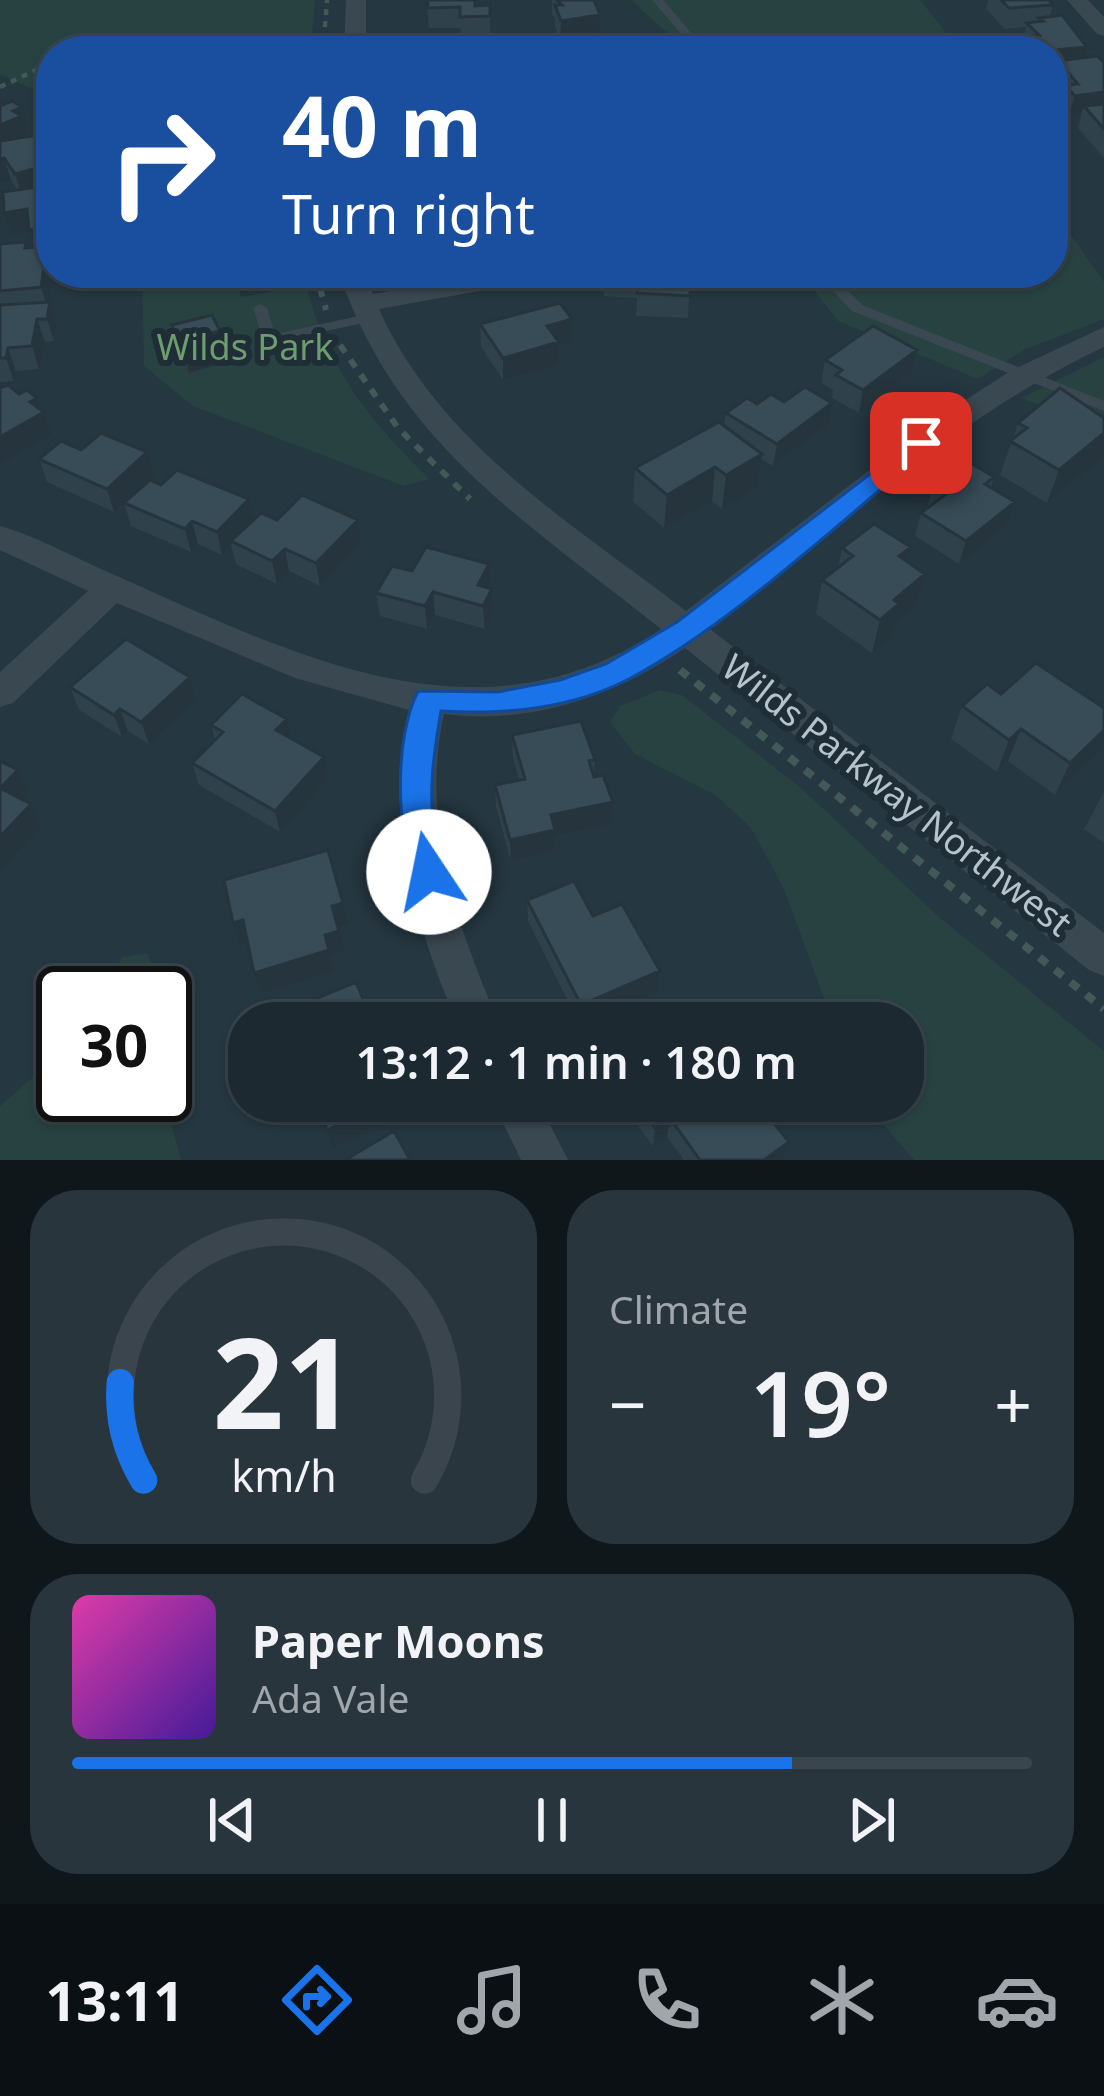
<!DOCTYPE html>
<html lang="en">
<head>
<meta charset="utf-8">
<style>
	:root { --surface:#1c2931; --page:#29353d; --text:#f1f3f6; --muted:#a0a6ab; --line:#3a454d; --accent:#1a73e8 }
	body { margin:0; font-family:"Noto Sans",sans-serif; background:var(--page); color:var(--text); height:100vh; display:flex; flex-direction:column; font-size:45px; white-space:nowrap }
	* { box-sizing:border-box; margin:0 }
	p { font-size:39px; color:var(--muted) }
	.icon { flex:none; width:66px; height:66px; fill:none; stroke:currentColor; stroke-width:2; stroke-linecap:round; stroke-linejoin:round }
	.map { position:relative; height:1160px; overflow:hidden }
	.side { display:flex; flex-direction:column; gap:30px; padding:30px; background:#0f171b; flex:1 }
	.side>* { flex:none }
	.hud { position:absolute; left:36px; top:36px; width:1032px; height:252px; border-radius:48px; box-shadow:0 3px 9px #0004,0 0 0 3px var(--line); background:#1a4fa0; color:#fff; overflow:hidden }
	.speed { position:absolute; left:36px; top:966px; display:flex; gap:24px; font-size:60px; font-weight:700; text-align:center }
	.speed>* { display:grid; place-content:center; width:156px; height:156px; border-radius:50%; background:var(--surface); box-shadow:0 3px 9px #0004,0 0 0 3px var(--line); line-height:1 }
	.speed .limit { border:6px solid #111; border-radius:18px; background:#fff; color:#111 }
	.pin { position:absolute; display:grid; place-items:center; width:102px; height:102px; color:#fff; margin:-51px; border-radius:24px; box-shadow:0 6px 18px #0006 }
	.me { position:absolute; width:132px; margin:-66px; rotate:349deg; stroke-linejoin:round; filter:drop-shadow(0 0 9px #0008) }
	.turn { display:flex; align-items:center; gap:42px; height:252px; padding:0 48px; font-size:54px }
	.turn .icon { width:156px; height:156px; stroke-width:2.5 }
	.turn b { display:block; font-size:84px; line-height:102px }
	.big { font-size:90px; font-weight:600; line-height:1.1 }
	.side .tile { flex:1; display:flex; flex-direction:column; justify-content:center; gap:18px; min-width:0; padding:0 42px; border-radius:48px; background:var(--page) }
	.side .dial { align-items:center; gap:0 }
	.dial svg { height:312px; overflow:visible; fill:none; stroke:var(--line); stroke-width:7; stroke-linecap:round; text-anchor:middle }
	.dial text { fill:var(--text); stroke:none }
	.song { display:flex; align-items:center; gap:36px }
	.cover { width:144px; height:144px; border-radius:18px; background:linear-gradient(135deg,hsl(320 70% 55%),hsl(260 70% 35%)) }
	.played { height:12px; border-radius:6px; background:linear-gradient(90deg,var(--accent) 75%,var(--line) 75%) }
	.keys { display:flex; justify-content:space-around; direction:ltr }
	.heat { display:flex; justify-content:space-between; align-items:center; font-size:66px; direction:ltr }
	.side .tiles { flex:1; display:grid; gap:30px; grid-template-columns:1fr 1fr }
	.tile:last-child { grid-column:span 2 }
	.trip { position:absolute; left:228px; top:1002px; width:696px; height:120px; border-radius:48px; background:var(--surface); box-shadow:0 3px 9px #0004,0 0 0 3px var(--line); font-weight:600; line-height:120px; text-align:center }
	.dock { display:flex; height:192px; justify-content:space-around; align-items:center; background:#0b1014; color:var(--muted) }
	.dock .icon { width:84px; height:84px }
	.dock .selected { color:var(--accent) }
	.dock b { font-size:54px; color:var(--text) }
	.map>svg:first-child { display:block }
	.green { fill:#274240 }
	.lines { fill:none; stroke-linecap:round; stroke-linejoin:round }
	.path-far2 { stroke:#415a57; stroke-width:4.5; stroke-dasharray:6 6; stroke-linecap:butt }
	.path-far1 { stroke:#415a57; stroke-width:6; stroke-dasharray:9 9; stroke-linecap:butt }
	.path { stroke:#415a57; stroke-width:8; stroke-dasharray:10 10; stroke-linecap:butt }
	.lane { fill:#3a4851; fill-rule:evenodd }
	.street { fill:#3a4851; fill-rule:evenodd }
	.wall { fill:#2f414b }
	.shaded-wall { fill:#26353d }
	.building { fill:#374c57; stroke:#26353d; stroke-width:3 }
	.route { fill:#1a73e8; stroke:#114b97; stroke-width:3 }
	.labels { text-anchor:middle; stroke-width:12; stroke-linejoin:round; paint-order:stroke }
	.park-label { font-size:36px; fill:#6d9c6e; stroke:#1e2d36 }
	.street-label { font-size:36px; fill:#b6c3cb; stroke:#1e2d36 }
</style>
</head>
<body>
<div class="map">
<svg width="1104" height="1160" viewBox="0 0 1104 1160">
	<rect width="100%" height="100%" fill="#253741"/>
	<path class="green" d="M0,0h315l-4,51h-260v47l-51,-24z
		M631,0h289l41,51h-274z
		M1053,210l51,72v37l-80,31 -46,29 -140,-58 -25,-32 -21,-16h261z
		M142,273h161c20,89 62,142 126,206l-25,7 -211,-80 -49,-40z
		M1104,357v71l-83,-30z
		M660,690l22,5 119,93 137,128 166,135v109h-190l-31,-36 -11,-23h31v-78h-70l-49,-134 -33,-61 -34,-32 -82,-42 -25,-32 10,-16z
		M148,953l12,40h-60l22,-36z
		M63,1051v44h101l17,65h-181v-54z"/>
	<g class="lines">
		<path class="path-far2" d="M323,51l4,-51
			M0,87l51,-24
			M316,273l5,18"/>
		<path class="path-far1" d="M320,288l6,22
			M340,345l58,83 72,71"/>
		<path class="path" d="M680,670l424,339"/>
		<path class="lane" d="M652,0h11l44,51h-11z
			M816,273h14l32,32 242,96v10l-252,-100z
			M260,304l7,4 8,26 93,-20 7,4 -7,4 -98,21 -7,-4 -10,-31z"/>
		<path class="street" d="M346,0h20v51h-22z
			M1067,0h21l16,17v19l-7,-2z
			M339,273h26l8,21 118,-21h39l-2,9 -9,2 -140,25c61,136 193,214 307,302l250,-192 76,-49 92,-43v20c-149,69 -265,184 -394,282l394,304v43l-15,-6 -404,-322c-72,49 -154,77 -241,66 -24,107 13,212 55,309h-42c-42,-100 -74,-205 -48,-313l-114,-32 -178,-75 -104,100 -13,4v-35l88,-81 -88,-41v-24c35,10 68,28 101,43 183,80 372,186 560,60 -135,-108 -264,-185 -322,-356z
			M492,1101h46l30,59h-47z"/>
	</g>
	<path class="wall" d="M552,0h42l6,15v20l7,16h-37v-10l-10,1 -5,-16v-8l-3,-4z
		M988,0h61l4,5 -3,11 37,31 -4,11 21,4v96l-26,-30 3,-13 -13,2 -10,-10 4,-13 -9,-12 3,-11h-3v-20h-30l1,-5 -2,-2 4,-17 -22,2 -18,-21z
		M490,5v32h-29v-9h-32l-2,-20z
		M0,104l22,3 7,21 -3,2 13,64 12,-2v57l-3,1 3,9v14h2l-4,29 8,22 -3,17 -9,1 -6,27 -23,2 -2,10 -14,1v-138l26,-2 2,5h6l-4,-15 -18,3 5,-45 -6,-10 -11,3z
		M605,273h67l-1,10 19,1 -2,34 -52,-2 1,-18 -33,-2z
		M572,319v23l-13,3v20l-56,15 -22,-33 -1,-23z
		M172,325l53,29 -11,3 2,8 -27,8 -11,-25z
		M917,350l-5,23 -53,40 -27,-15 1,-8 -12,-7 4,-23z
		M757,404l71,21 -55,41 -12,-7 -4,29 -35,21 -10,-8 -48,27 -31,-26 2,-34 89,-42 2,-13z
		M1018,423l83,36 -54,44 -47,-28z
		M81,450l73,25 -40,37 -67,-30 -8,-23z
		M994,477l-3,10 24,15 -8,23 -48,39 -44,-28 6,-23 9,-7 -2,-1 6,-23z
		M124,503l130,17h23l84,23 -41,43 -31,-15 -12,13 -41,-20 -5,-19 -9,10 -24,-11 -7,8 -60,-26z
		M911,547l-4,14 18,13 -9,33 -22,19 -3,11 -19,16 -56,-39 6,-34 16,-12 4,-20z
		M489,588l3,1 1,22 -8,18 -50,-14 -8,14 -47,-13 -4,-23z
		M190,677l6,23 -47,44 -21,-13 -6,6 -43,-27 -9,-23z
		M1001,694l103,14v36l-2,5 -47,46 -47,-34 -11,11 -46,-33 11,-33z
		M287,719l4,20 37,40 -48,53 -81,-47 -7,-22 23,-23 -4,-15z
		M512,735l83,25 -1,17 17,47 -56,12v15l-44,10 -15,-54 -1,-22 24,-5 -6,-22z
		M1104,792v51l-20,-14z
		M527,900l66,16 67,55 -2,20 -74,32h-5l-51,-102z
		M620,1101h139l-2,1 32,40 -6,18h-99l-17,-23 -14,9z"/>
	<path class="shaded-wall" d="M600,15v20l-40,7 1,-21z
		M1048,44l-1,7h-13l2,-5z
		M1087,47l-6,21 -23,-7 -2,10h-3l2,-21z
		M1104,91v21l-20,-6 -3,9 -13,2 7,-21z
		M22,107l7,21 -3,2 2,7 -28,13v-25l13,-14z
		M4,158l7,22 -11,3v-24z
		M51,164v24l-13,4 5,17 -21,-13 -7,-22z
		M27,209l24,17v23l-3,1 3,9v14h2l-5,37 -7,-23 -5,-35 -6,-20 -18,3 -8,-22z
		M245,273h27l3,18 -34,6 -4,-23z
		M50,302l7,22 -3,17 -7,-22z
		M37,319l8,23 -6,27 -7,-23z
		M572,319v23l-13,3v20l-56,15v-22l44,-32z
		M220,331l5,23 -11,3 2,8 -27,8 -6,-23 24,-16z
		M8,348l8,23 -2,10 -8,-23z
		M917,350l-5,23 -53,40 4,-23z
		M37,398l14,37 -51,29v-27l30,-35z
		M832,403l-4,22 -55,41 4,-22z
		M1104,433v18l-3,8 -54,44 12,-33z
		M147,452l7,23 -40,37 -7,-23z
		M762,454l-5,34 -35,21 4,-34z
		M715,467l-3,34 -48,27 3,-33z
		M249,499l5,23 -23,19v4l-9,10 -5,-23z
		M1015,502l-8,23 -48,39 7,-23z
		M358,520l3,23 -41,43 -4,-23z
		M192,521l6,23 -7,8 -6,-23z
		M911,547l-9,34 -3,-25z
		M285,549l4,22 -12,13 -5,-23z
		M489,564l1,23 -11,21 -1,-23z
		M925,574l-9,33 -22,19 -3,11 -19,16 8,-33 14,-20z
		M492,589l1,22 -8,18 -2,-23z
		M433,592l2,23 -8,14 -2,-23z
		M190,677l6,23 -47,44 -8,-22z
		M120,709l8,22 -6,6 -8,-22z
		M287,719l5,22 -16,-11z
		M1021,729l-13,32 -11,11 12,-32z
		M1104,730v14l-2,5 -47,46 15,-32z
		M324,757l4,22 -48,53 -5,-21z
		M18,770l10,22 -17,17 -11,-21z
		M613,802l-2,22 -56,12v15l-44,10 -1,-21 41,-25z
		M31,804l10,22 -41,44v-33z
		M343,903l5,21 -11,3 -5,-21z
		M243,920l6,21 -9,3 -7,-21z
		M339,931l5,20 -14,5 4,15 -73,22 -7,-20 71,-38z
		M660,971l-2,20 -74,32h-4l1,-18z
		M394,1101h9l3,15 -74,32 -5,-18z
		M670,1118l-3,19 -14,9 2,-18z
		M789,1142l-6,18h-19z"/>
	<path class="building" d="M428,0h47v6l15,-1v11l-30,1v-10l-33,1z
		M557,0h37l6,15 -39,6 -6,-16h7z
		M1001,0h48l4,5 -44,3z
		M1062,15l25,32 -32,3 -7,-6 -12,2 -9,-10 12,-1 -12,-12 16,-2 -4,-3z
		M605,34l2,17h-36l-1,-16z
		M1097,56l7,6v30l-29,4 -11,-11 14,-1 -20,-23z
		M12,101l10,6 -9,4 9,5 -22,9v-21l2,1z
		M1104,104v25l-20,-23z
		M38,135l8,11 5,-2v20l-36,10 -11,-16 -4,1v-18z
		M37,187v7l14,-2v34l-22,4 -2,-21 -23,4 -1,-21z
		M26,242l-1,6 22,-2 -6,41 -41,4v-47z
		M605,273h67l-1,10 19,1v12l-53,-3 2,-17z
		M50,302l-3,17h-10l-5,27 -24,2 -2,10h-6v-53z
		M560,303l12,16 -25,7 12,16 -56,16 -23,-34z
		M212,315l8,16 -13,3 4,9 -28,7 -11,-25z
		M873,326l44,24 -54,40 -27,-15 6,-5 -17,-10z
		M8,385l11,9 8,-4 10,8 -7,4 14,10 -44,25v-49z
		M805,387l27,16 -55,41 -51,-31 21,-15 10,6 14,-10 13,8z
		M1060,388l44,30v15l-45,37 -49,-29 17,-13 -9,-5z
		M719,422l43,32 -36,21 -11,-8 -48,28 -32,-27z
		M101,433l46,19 -40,37 -68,-30 22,-18 20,9z
		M964,459l30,18 -9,7 30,18 -49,39 -45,-28 29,-22 -16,-9z
		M177,470l72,29 -32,33 -25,-11 -7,8 -61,-26 26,-23 11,5z
		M302,495l56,25 -42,43 -31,-14 -13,12 -41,-20 30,-28 16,7z
		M874,524l37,23 -12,9 26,18 -31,26 5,4 -19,16 -58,-40 31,-24 -11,-8z
		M426,547l63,17 -11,21 14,4 -9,17 -50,-14 -8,14 -49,-13 16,-27 20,5z
		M126,639l64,38 -49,45 -21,-13 -6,6 -44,-28z
		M1036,663l68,45v22l-34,33 -49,-34 -12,11 -47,-34 25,-22 14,10z
		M242,694l45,25 -11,11 48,27 -49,54 -83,-48 31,-31 -12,-7z
		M581,721l14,39 -6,1 5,16 9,-2 10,27 -62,13 4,15 -45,10 -15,-55 30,-6 -13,-44z
		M0,761l18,9 -18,18 31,16 -31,33z
		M328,850l15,53 -11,3 7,25 -14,4 4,15 -75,23 -11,-53 -10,3 -9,-43z
		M574,881l19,35 29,-12 38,67 -79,34 -54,-105z
		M356,982l17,41h-85l-4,-11z
		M317,1101h77l-67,29z
		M635,1101h121l33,41 -25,18h-64l-30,-42 -15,10z
		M394,1131l16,29h-65z"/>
	<path class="route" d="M921,435l8,2 4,6 -4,6c-90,73 -198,176 -300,230 -58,30 -124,36 -188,32 -7,41 -14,84 -5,125 4,16 12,31 4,46l-11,5 -11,-5c-23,-47 -24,-144 0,-191l80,1 62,-12 46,-16 71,-42z"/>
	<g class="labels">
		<g class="park-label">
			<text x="245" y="360">Wilds Park</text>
		</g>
		<g class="street-label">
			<text transform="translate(897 795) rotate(38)" y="13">Wilds Parkway Northwest</text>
		</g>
	</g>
</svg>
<div class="speed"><div class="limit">30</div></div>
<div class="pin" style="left:921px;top:443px;background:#d93025"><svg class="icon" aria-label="arrive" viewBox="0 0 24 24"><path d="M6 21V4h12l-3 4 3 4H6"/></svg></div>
<svg class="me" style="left:429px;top:872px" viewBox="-20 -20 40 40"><circle r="19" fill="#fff"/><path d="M0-13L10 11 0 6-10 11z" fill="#1a73e8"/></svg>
<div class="trip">13:12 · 1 min · 180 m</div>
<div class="hud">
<div class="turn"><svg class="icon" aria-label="right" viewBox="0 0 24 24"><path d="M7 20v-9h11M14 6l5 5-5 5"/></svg><div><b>40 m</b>Turn right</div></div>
</div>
</div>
<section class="side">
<div class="tiles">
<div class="tile dial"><svg viewBox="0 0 100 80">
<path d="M14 69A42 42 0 1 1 86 69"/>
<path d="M14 69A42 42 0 0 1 8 44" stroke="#1a73e8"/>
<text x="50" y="56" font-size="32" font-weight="700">21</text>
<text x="50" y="72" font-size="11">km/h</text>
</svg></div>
<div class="tile"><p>Climate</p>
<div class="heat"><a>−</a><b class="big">19°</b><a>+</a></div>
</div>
<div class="tile">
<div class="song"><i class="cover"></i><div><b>Paper Moons</b><p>Ada Vale</p></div></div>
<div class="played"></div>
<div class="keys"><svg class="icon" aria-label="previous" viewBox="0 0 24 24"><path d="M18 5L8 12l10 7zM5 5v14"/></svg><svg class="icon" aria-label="pause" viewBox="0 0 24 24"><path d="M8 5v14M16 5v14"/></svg><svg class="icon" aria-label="next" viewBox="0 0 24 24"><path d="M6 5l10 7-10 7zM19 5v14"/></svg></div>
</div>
</div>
</section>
<nav class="dock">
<b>13:11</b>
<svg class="icon selected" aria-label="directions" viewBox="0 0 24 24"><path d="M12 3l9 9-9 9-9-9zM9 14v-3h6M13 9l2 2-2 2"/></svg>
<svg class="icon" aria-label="music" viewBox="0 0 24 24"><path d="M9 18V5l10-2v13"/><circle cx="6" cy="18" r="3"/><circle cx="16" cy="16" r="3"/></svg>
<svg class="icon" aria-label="phone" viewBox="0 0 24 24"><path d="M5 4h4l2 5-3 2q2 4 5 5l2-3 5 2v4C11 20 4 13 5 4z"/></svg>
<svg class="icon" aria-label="climate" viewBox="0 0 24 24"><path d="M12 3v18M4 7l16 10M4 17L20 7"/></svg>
<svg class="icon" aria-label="car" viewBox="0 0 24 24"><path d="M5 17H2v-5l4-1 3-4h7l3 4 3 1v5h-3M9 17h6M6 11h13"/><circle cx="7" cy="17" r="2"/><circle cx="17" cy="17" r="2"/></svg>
</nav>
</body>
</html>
